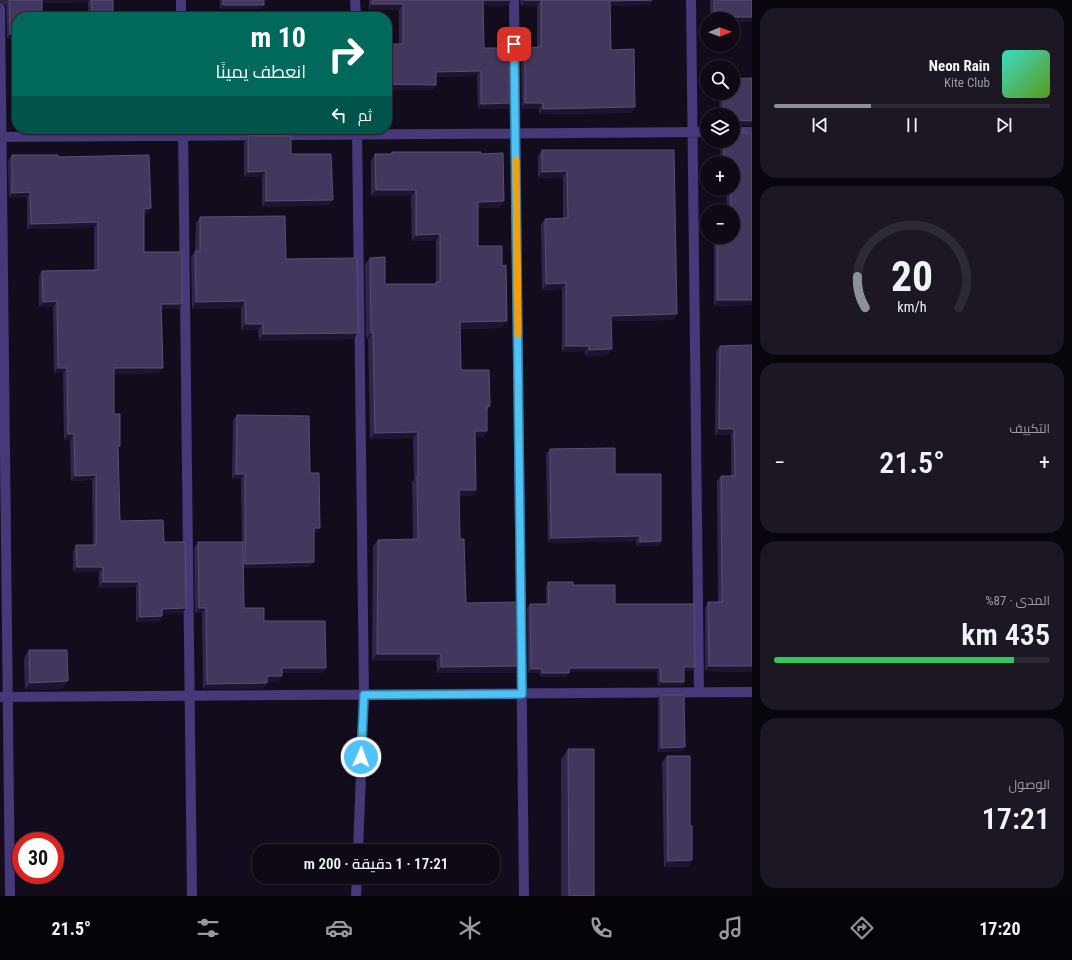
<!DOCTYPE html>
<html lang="ar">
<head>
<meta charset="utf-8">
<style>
	:root { --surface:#0e0915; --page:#1c1722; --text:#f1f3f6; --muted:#9b9aa0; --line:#2e2a34; --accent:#8c9099 }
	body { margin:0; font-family:"Roboto Condensed",Cairo,sans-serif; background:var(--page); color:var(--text); direction:rtl; height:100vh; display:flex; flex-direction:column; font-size:15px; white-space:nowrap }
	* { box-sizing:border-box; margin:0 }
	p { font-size:13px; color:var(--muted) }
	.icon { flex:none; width:22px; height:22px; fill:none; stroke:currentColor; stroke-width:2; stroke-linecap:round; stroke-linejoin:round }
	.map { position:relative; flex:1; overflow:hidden; direction:ltr }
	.side { display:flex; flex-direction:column; gap:8px; padding:8px; background:#08050c; width:320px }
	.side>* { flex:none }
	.hud { position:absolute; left:12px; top:12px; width:380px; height:122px; border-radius:16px; box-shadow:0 1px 3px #0004,0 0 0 1px var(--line); direction:rtl; background:#00695c; color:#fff; overflow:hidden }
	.needle { width:26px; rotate:89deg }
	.tools { position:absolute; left:700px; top:12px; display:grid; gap:8px }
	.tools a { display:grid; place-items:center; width:40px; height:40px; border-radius:50%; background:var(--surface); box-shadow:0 1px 3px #0004,0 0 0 1px var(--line); font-size:20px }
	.speed { position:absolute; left:12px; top:832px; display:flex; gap:8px; font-size:20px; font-weight:700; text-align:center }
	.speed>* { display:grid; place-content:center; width:52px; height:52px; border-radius:50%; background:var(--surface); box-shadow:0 1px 3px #0004,0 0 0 1px var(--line); line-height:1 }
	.speed .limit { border:6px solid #d22; background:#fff; color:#111 }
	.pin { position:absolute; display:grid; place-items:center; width:34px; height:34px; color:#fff; margin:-17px; border-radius:8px; box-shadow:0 2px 6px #0006 }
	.me { position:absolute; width:44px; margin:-22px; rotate:2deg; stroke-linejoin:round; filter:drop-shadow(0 0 3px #0008) }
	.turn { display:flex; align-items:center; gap:14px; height:84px; padding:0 20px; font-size:18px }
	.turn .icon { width:52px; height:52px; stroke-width:2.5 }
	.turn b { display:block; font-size:28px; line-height:34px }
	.then { display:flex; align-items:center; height:38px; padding:0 20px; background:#0003; gap:8px; font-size:15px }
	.big { font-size:30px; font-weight:600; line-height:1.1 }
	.side .widget { flex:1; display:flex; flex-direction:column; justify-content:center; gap:6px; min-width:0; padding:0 14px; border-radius:16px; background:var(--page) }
	.side .dial { align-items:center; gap:0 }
	.dial svg { height:104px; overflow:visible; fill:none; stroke:var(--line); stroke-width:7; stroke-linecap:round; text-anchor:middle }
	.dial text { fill:var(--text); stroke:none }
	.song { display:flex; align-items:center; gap:12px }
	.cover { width:48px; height:48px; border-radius:6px; background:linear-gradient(135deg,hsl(170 70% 55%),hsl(90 70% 35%)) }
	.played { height:4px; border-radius:2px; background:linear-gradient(90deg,var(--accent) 35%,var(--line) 35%) }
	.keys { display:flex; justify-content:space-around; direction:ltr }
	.heat { display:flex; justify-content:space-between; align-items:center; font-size:22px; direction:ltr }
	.charge { height:6px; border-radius:3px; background:linear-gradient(90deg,#34c759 87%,var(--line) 0) }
	.trip { position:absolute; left:252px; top:844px; width:248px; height:40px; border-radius:16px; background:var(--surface); box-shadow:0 1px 3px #0004,0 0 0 1px var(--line); font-weight:600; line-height:40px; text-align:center; direction:rtl }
	.tab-bar { display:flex; height:64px; justify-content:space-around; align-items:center; background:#060408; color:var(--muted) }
	.tab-bar .icon { width:28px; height:28px }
	.tab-bar .selected { color:var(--accent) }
	.tab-bar b { font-size:18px; color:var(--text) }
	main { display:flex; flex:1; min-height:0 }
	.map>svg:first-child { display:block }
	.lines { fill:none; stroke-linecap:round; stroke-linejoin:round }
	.minor { stroke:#473979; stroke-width:10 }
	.wall { fill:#32254a }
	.shaded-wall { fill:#1e142f }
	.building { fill:#44375d; stroke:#5b4e76 }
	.route-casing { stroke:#337fa1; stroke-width:10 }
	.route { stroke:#4fc3f7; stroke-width:7 }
	.slow { stroke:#f59e0b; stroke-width:7 }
</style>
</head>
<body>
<main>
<section class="side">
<div class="widget">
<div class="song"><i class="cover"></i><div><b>Neon Rain</b><p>Kite Club</p></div></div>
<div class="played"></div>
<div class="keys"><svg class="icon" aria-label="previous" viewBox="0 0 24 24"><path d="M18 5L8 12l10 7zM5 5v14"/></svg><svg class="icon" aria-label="pause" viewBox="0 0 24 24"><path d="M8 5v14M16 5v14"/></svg><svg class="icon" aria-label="next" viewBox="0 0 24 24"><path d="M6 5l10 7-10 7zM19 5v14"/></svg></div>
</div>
<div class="widget dial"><svg viewBox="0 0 100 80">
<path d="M14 69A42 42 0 1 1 86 69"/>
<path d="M14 69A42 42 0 0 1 8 45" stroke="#8c9099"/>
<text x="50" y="56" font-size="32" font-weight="700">20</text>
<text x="50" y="72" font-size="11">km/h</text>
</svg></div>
<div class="widget"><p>التكييف</p>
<div class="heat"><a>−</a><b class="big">21.5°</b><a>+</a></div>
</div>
<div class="widget"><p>المدى · 87%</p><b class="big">435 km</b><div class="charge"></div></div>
<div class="widget"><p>الوصول</p><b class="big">17:21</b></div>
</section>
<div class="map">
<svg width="752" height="896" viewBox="0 0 752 896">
	<rect width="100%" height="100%" fill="#120c1c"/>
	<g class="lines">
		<path class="minor" d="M181,0v17
			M355,0l1,17
			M514,0l10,896
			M691,0l8,692
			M0,8l10,888
			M183,129l9,767
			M357,129l7,566 -6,156
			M733,132h19
			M0,137l707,-5
			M0,697l752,-5
			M356,896l1,-19"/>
	</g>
	<path class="wall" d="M0,0h113v17h-25v-15l-46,1 -25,36h-10l-1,-34 -6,-3z
		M220,0h44v5l-3,4h-41z
		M369,0h142l-3,6h-25l1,42 25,61h-31l-1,-33 -41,1 -3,13h-46v-46h12v-34h-30z
		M520,0h132l-3,5 -39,1 1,44 24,57 -4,6 -92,1v-6l-17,1 -1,-56 4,-5 12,-1v-41h-16z
		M710,0h42v22h-19v-3h-23z
		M752,71v55h-19v-11h-13l-1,-22h14l19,-15z
		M248,136l43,18 38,51 -67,2v-30h-18v-35z
		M720,141h13l19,164 -38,1v-69h19v-26h-6l-1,-22h7v-26h-12z
		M542,150h132l3,164 -4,6 -62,1 -3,34 -23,1v-5l-23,1v-63l-20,1 -1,-66 4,-5 18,-1v-41l-25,1v-22z
		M392,152l89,2 18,54h-21v38l24,82 -42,1 1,41 29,36 -3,4v21l-4,6h-8l-3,59h-13l1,43 6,64 53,63 -4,7h-78l-1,-12h-64l1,-115 5,-6 35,-1 -1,-57 2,-2 -1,-42 -43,1 -2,-100h-2l-1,-75 5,-6 15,26h49l2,-2v-41h-24l-1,-45h-40v-35l4,-7h16z
		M12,155l46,2 93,51 -4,6h-3v38l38,52 -3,5h-17l1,59 -4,5 -45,1v40l4,35 2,72 44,21 22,66 -4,6h-20v2l-3,5 -23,1v-35l-37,1v-16h-26v-21l3,-6h17l-1,-65 -21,1 -1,-41h-6l-1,-67h-9l-1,-66h-14v-31l3,-5 52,-1v-42l-67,1v-31h-18l-1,-37z
		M200,217l86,42 72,74 -5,6 -94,2 -1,-11h-17v-22l-49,1 -1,-52 4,-6 1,-28z
		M752,345v327l-47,-1v-63l3,-6h10l-1,-121 4,-5h10v-41h-16l1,-84 4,-5z
		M237,415l73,58 10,55 -3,5h-3l-4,34 -67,1 1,40 20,13 62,47 -4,5h-40l-4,8 -11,1 -4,7h-60l-1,-76h-7l-1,-65 4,-6h44l-1,-63h-9l1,-59z
		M550,449l111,92 -3,5h-21l-1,-5 -88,2 -2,-89z
		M548,582l25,3 42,19 80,63 -3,4h-8v11l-2,4h-24l-1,-14h-88l-3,5h-26v-4h-12l-1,-65 3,-4h16v-18z
		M29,650l39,31 -6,8 -37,1 -1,-32z
		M661,695l24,52 -3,4 -24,1v-53z
		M568,749l26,147h-33v-136z
		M667,756l23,70 2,34 -4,7h-24l-2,-105z"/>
	<path class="shaded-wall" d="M40,0h49l-1,2 -50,1z
		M483,0h28l-3,6h-29z
		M524,0h17l-4,6h-16z
		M652,0l-3,5 -42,1 3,-5z
		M372,4h31l-4,6h-30z
		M223,5h41l-3,4h-41z
		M714,17h38v5h-19v-3h-20z
		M10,34h7v5h-10z
		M481,71l-4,5 -45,1 4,-5z
		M387,84l49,1 -3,5h-46z
		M512,103l-3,6h-31l3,-5z
		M525,103h18l-4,5 -17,1z
		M635,107l-4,6 -92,1 4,-5z
		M736,120l16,1v5h-19v-4z
		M266,171l-4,6h-18l4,-5z
		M567,171l-4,6 -25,1 4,-6z
		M376,190h40l-5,6h-40z
		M30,192l-3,6h-18l3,-5z
		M333,200l-4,5 -67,2 4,-6z
		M504,201l-5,7h-25l4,-6z
		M151,208l-4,6h-6l3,-5z
		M98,222l-4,6 -67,1 4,-5z
		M440,234l-4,7h-24l4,-6z
		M566,283l-4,6 -20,1 4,-6z
		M717,300h35v5l-38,1z
		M57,301l-4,6h-14l4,-5z
		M245,301l-4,7 -49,1 4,-7z
		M161,304h21l-3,5h-21z
		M677,314l-4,6 -66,1 4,-5z
		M507,321l-5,7 -47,1 5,-7z
		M246,324h17l-5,6h-17z
		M358,333l-5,6 -94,2 4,-7z
		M371,333h2l-5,6h-2z
		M566,346h23l-4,5 -23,1z
		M612,349l-4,6 -23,1 4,-6z
		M58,368h9l-4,5h-9z
		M114,368h49l-4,5 -49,1z
		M719,429h15l-3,6h-16z
		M475,431h12l-4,6h-12z
		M418,432l-5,6 -43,1 5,-6z
		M68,434h6l-4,6h-6z
		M236,474h9l-4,5h-9z
		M96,475l-4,5 -21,1 4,-5z
		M459,490h17l-4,6h-17z
		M314,528h6l-3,5h-6z
		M640,536l-4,5 -88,2 3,-5z
		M661,541l-3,5h-21l3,-4z
		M314,562l-4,5 -68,1 3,-4z
		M77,567h26l-4,5h-26z
		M103,582h36l-3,5 -37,1z
		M186,608l-4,6h-24l4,-5z
		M199,608h7l-4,5h-7z
		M162,616l-3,5 -23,1 4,-5z
		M377,654h64l-5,7h-64z
		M519,666l-4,7h-78l4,-6z
		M709,666h43v6l-47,-1z
		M684,667h11l-3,4h-10z
		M282,668h44l-4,5h-44z
		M569,668h91l-3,4h-91z
		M531,669h11l-2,4h-12z
		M542,673h27l-3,4h-26z
		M267,676h15l-4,5 -15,1z
		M68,681l-6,8 -37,1 5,-7z
		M661,682h23l-2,4h-24z
		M267,683l-4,6h-60l4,-5z
		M685,747l-3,4 -24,1 3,-4z
		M692,860l-4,7h-24l4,-6z"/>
	<path class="building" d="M9,0h33v17h-25v17h-7z
		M91,0h22v17h-21z
		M223,0h41v5h-41z
		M372,0h139h-28l1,48h28v55l-31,1v-33l-45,1v13l-49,-1v-40h16v-40h-31z
		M524,0h128l-42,1 1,49 23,-1 1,58 -92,2v-6h-18v-55l16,-1v-47z
		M714,0h38v17h-38z
		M752,78v43l-16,-1 -3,2v-7h-9l-1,-22h10v-14z
		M733,131l3,2h16v167h-35v-63h16v-26h-2l-1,-22h3v-26h-9v-22h9z
		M248,136h43v18h40l2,46 -67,1v-30l-18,1z
		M542,150h132l3,164 -66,2 1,33 -23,1v-4h-23v-63l-20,1 -1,-65 23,-1 -1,-47 -25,1z
		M392,152h89v2l22,-1 1,48 -26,1v44h24v20l4,-1 1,56 -47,1 1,48h28l1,36h-3v25h-12l1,59h-17l1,49h4l2,64 53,-1v64l-78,1v-13h-64l1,-114 40,-1 -1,-63h1v-44l-43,1 -2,-100h-2l-1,-75 15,-1v27h51v-2h4v-48l-24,1v-45h-40l-1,-36h17z
		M12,155h46v2l91,-2 2,53 -7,1v43h38v52h-21l2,64h-49v46h6v32h-2l2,75 43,-1 1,22h21l1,66 -24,1v7l-22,1 -1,-35h-36v-15h-26l-1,-22h20v-70l-21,1 -1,-42h-6l-1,-66h-9l-1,-67 -14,1 -1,-31 56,-1v-48l-67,2 -1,-32 -18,1z
		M285,216l1,43 71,-1 1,75 -95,1v-10h-17l-1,-23 -49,1 -1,-51h5v-34z
		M752,345v321h-43l-1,-64h14l-1,-126h14l-1,-47h-15l1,-83z
		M237,415l72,1 1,57h9l1,55h-6v34l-69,2v-90h-9z
		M615,448v26h46v67l-21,1v-6l-89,2 -1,-89z
		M198,542h45l1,66h20v13h61l1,47h-44v8h-15v7l-60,1 -1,-76h-7z
		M548,582h25v3h42v19h79l1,63h-11v15h-23l-1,-14h-91v5h-27v-4h-11l-1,-65h19z
		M29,650h38l1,31 -38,2z
		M661,695h23l1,52 -24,1z
		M568,749h26v147h-25z
		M667,756h23v70h2v34l-24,1z"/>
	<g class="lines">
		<defs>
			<path id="route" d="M361,757l3,-62 158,-1 -8,-650"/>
		</defs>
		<use href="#route" class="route-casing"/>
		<use href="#route" class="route"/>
		<path class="slow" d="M516,160l2,174"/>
	</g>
</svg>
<div class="tools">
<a><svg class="needle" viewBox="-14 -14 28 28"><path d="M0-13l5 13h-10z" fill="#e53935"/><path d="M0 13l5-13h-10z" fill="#9b9aa0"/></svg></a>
<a><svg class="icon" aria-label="search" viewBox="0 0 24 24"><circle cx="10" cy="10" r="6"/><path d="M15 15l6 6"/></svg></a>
<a><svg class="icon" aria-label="layers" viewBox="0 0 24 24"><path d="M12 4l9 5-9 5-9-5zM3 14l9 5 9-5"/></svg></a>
<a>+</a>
<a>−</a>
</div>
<div class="speed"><div class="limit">30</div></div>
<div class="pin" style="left:514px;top:44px;background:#d93025"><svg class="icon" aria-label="arrive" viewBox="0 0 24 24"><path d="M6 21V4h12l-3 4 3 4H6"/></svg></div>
<svg class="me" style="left:361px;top:757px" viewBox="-20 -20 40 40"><circle r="17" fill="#4fc3f7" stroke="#fff" stroke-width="3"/><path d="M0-11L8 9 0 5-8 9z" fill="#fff"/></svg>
<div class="trip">17:21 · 1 دقيقة · 200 m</div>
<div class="hud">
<div class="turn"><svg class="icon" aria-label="right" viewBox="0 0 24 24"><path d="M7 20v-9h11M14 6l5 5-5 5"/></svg><div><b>10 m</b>انعطف يمينًا</div></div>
<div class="then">ثم<svg class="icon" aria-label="left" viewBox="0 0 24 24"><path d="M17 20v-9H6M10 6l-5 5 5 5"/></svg></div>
</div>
</div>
</main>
<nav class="tab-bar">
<b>17:20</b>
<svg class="icon selected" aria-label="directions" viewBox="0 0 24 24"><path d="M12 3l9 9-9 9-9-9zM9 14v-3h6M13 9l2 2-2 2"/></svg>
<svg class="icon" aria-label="music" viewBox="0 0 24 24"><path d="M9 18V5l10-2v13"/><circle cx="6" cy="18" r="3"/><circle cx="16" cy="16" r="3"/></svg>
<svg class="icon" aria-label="phone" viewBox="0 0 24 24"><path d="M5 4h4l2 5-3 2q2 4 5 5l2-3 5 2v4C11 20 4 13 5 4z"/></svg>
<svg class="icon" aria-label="climate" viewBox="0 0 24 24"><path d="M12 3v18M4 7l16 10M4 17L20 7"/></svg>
<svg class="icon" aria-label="car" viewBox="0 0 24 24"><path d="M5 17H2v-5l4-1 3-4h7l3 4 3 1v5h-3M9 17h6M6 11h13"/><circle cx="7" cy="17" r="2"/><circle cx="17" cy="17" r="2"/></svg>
<svg class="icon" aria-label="filters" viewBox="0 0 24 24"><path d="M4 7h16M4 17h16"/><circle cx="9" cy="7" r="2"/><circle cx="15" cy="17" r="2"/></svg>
<b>21.5°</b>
</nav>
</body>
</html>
